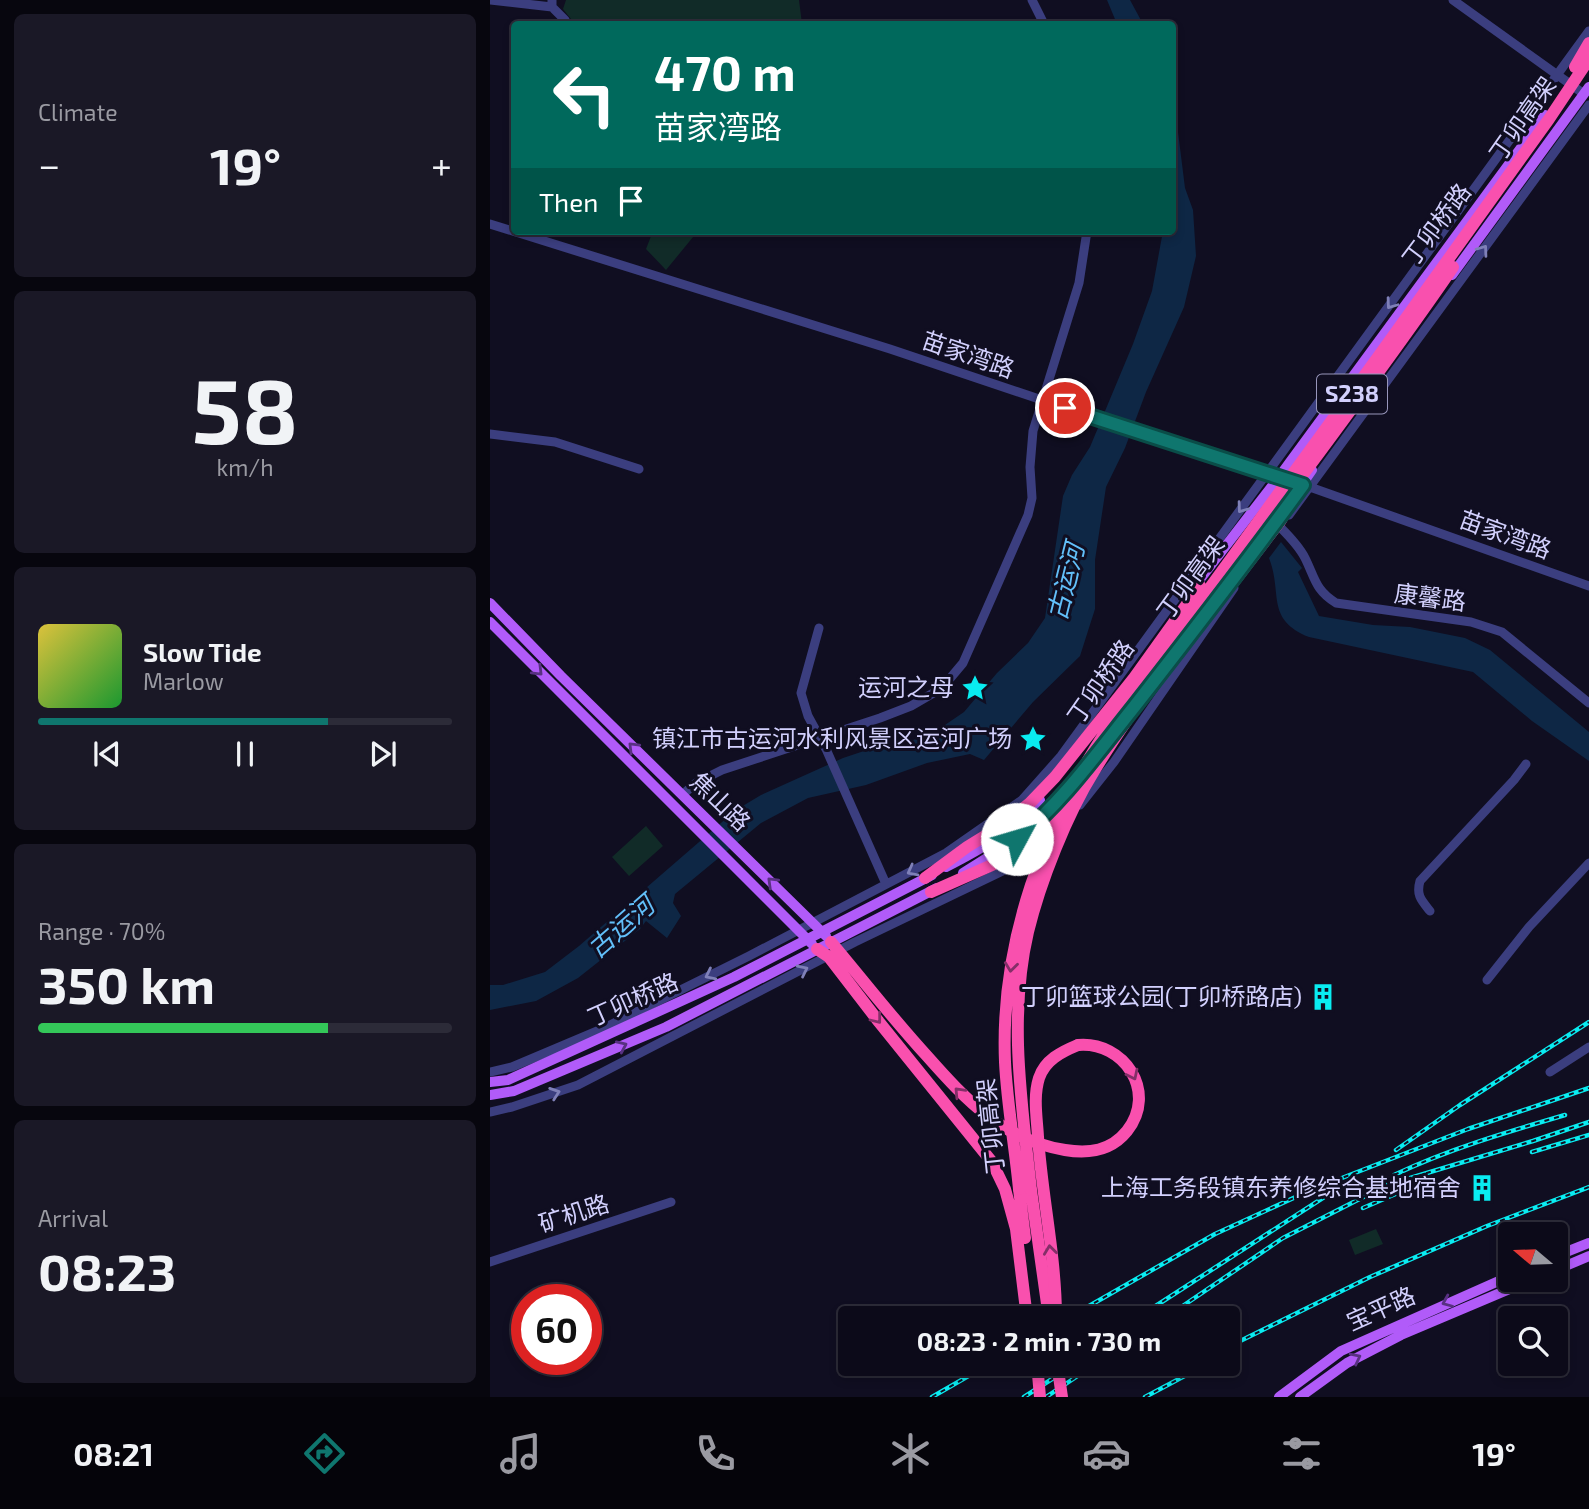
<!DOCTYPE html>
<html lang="en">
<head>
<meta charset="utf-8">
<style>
	:root { --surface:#0c0a19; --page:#1a1826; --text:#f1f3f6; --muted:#9a9aa2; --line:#2c2b38; --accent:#0f766e }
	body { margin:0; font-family:"Exo 2","Noto Sans SC",sans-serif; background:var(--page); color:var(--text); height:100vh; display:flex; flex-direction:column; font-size:26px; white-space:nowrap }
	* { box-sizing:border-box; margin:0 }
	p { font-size:23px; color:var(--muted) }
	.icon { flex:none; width:38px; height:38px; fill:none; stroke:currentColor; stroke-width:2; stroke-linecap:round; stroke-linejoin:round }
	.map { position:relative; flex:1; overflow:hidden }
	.sheet { display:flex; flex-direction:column; gap:14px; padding:14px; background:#07060e; width:490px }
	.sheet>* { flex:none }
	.hud { position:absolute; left:21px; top:21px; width:665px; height:214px; border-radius:7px; box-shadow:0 4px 10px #0003,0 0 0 2px var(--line); background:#00695c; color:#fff; overflow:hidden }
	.needle { width:46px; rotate:289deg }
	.tools { position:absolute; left:1008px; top:1222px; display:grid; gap:14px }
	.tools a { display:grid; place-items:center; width:70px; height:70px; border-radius:7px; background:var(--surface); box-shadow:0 4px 10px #0003,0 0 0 2px var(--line); font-size:35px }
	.speed { position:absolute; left:21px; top:1284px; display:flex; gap:14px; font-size:35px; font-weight:700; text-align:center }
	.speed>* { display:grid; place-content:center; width:91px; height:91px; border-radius:50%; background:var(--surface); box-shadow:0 4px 10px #0003,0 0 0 2px var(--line); line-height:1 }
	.speed .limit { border:10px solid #d22; background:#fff; color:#111 }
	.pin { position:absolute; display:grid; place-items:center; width:60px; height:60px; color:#fff; margin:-30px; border:4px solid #fff; border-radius:50%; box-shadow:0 2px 7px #0007 }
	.me { position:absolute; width:77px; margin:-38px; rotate:51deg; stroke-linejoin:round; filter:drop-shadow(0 0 5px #0008) }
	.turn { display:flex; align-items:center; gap:24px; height:147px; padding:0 28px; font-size:32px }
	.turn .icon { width:91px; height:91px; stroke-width:2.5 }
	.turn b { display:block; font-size:49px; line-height:60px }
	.then { display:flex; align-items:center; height:66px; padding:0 28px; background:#0003; gap:14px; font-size:26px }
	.big { font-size:52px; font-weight:700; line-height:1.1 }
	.sheet .tile { flex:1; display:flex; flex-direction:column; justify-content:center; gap:10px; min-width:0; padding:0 24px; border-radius:10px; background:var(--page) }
	.sheet .dial { align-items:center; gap:0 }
	.dial b { font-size:91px; line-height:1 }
	.song { display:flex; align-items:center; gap:21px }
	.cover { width:84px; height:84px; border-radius:10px; background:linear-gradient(135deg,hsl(50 70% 55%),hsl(130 70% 35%)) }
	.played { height:7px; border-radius:4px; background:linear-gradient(90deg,var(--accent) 70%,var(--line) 70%) }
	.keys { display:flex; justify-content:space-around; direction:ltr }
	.heat { display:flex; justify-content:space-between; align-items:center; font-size:38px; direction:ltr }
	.charge { height:10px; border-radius:5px; background:linear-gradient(90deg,#34c759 70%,var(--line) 0) }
	.trip { position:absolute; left:348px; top:1306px; width:402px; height:70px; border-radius:7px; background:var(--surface); box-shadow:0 4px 10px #0003,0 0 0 2px var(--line); font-weight:700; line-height:70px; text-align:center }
	.tab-bar { display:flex; height:112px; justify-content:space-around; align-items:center; background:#05040a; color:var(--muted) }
	.tab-bar .icon { width:49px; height:49px }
	.tab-bar .on { color:var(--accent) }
	.tab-bar b { font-size:32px; color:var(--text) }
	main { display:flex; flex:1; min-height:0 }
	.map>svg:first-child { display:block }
	.green { fill:#112b28 }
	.water { fill:#0e2745 }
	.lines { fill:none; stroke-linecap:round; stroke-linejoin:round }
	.minor { stroke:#3b3e7f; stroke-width:9 }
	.major { stroke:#b15bf9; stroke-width:10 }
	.highway { stroke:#f950ae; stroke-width:12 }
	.rail-casing { stroke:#09ecf1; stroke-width:4.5 }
	.rail { stroke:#100e21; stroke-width:2; stroke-dasharray:5; stroke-linecap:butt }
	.highway-bridge { stroke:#f950ae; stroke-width:12 }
	.oneway { stroke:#7f80b8 }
	.oneway2 { stroke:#583182 }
	.oneway3 { stroke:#842f68 }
	.route-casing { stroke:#0a4d48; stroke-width:18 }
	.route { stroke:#0f766e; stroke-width:12 }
	.labels { text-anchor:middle; stroke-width:6; stroke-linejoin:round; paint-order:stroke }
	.shield { fill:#100e21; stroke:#9896bb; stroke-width:2 }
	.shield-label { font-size:23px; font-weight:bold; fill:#d2d0fd }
	.street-label { font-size:24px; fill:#d2d0fd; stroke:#100e21 }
	.poi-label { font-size:24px; fill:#d2d0fd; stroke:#100e21; text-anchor:end }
	.water-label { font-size:26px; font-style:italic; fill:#62bff9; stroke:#100e21 }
</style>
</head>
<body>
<main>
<section class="sheet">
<div class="tile"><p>Climate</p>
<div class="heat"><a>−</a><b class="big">19°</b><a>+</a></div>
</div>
<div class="tile dial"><b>58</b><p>km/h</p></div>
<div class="tile">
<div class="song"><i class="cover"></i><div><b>Slow Tide</b><p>Marlow</p></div></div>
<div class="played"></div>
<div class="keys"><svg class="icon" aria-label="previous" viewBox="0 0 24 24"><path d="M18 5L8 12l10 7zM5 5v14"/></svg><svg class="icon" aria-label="pause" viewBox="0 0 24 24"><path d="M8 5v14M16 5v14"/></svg><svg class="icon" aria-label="next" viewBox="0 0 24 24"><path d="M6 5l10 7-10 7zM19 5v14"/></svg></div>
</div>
<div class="tile"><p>Range · 70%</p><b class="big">350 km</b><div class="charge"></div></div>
<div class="tile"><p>Arrival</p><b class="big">08:23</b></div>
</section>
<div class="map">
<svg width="1099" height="1397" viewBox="0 0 1099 1397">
	<rect width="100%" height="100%" fill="#100e21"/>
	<path class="green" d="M76,0h233l3,24h-227l-12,-15z
		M163,231h45l-32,39 -20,-21z
		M156,826l17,20 -34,30 -17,-19z
		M886,1229l7,15 -28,11 -6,-15z"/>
	<path class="water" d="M617,0h23l13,24h-26z
		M683,111l4,13 8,64 8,22 3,46 -12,51 -38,85 -21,56 -19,39 -11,73v49l-15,47 -47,46 -49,58 -14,-6 -43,9 -61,22 -58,13 -47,25 -86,71 -2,9 8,13 -14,22 -21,-17 -6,8 -62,49 -42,23 -46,9v-25h13l42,-13 34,-26 157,-136 25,-15 82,-37 27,-9 39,-7 33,-15 22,-15 33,-39 31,-30 17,-25 18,-122 9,-21 18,-28 43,-103 19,-53 11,-60h9z
		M791,542l21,26 -4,4 21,44 54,9 37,2 55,11 25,12 99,82v29l-57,-40 -59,-49 -164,-35c-44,-18 -26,-43 -40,-79z"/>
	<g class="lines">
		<path class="minor" d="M0,0l62,7v-7
			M542,0l12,24
			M963,0l131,94
			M62,7l13,13 2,4
			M0,224l400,125 277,93 104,32
			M0,434l65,8 84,27
			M817,486l282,100
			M799,515l300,-410
			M790,527c9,9 19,19 25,31 10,20 10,32 31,45l135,19 31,10 87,71
			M329,628l-18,65 7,23 18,33 60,135
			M192,795l14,-12 26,-13 158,-52 31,-12 31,-18 21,-25 65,-148 4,-17 -2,-31 3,-36 46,-148 8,-52
			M590,805l34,-43 120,-174
			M940,911c-9,-11 -14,-16 -10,-30l94,-101 12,-16
			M997,980l42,-53 60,-64
			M0,1072l22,-5 90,-38 147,-73 197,-103 76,-53 39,-44 528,-725
			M1060,1072l39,-25
			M0,1112l22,-5 66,-22 277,-143 156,-75 36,-31
			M0,1262l181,-60"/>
		<path class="major" d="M962,275l137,-188
			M793,512l29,-42
			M701,591l88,-114 266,-362
			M0,603l71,73 265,260
			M0,622l322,322
			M456,867c35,-18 69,-37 94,-67
			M473,873l54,-34 25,-20 28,-32
			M0,1082l18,-2 226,-103 198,-102
			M0,1095l24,-4 152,-64 271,-139
			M1066,1256l33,-13
			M1066,1270l33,-14
			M789,1397l62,-46 169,-75
			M810,1397l47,-34 54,-28 132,-56"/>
		<path class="highway" d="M435,878l42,-31 34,-21
			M441,892l61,-27 36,-25
			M341,942c32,38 62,77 96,114 39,44 76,84 138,94 24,4 46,1 62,-19 31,-39 -3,-90 -49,-86
			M327,949l12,8 50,65 113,140 13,27 11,40 11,89
			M529,1189l6,49
			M541,1190l18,128"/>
		<defs>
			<path id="rail" d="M906,1150l64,-45 129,-83
				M1042,1152l57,-17
				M904,1175c55,-26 113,-43 171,-60
				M873,1208l51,-22
				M578,1318l147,-84 96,-44 157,-61 121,-41
				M647,1318l209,-135
				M675,1318l118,-80 104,-53 146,-44 56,-19
				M738,1347l142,-70 117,-51 102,-39
				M442,1397l59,-34
				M534,1397l53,-34
				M556,1397l51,-34
				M655,1397l64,-34"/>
		</defs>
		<use href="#rail" class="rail-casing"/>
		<use href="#rail" class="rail"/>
		<path class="highway-bridge" d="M1085,67l14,-24
			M736,592l55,-72 8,-15
			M511,826l29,-23 25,-26 79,-99 66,-92
			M538,840l28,-21
			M529,1189c-4,-42 -12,-85 -14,-127 -5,-121 39,-238 105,-337l268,-368 171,-238 40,-60
			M541,1190c-9,-85 -23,-173 -3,-258 12,-50 39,-118 66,-161 29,-48 63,-94 95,-140 86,-122 179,-240 264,-364
			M566,1318c0,-61 -14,-121 -18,-181 -1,-19 -5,-40 1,-59 6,-18 22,-26 39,-33
			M547,1363l3,34
			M567,1363l5,34"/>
	</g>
	<defs><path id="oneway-chevron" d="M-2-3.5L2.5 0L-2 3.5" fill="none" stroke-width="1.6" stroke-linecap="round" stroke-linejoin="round" transform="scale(1.75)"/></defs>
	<g class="oneway">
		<use href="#oneway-chevron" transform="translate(993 250) rotate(-54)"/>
		<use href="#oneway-chevron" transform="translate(901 304) rotate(126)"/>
		<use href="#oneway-chevron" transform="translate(752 508) rotate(126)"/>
		<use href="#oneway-chevron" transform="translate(422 871) rotate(152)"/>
		<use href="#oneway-chevron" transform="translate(313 970) rotate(-26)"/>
		<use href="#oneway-chevron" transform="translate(220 975) rotate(154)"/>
		<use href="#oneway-chevron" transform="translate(65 1093) rotate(-19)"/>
	</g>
	<g class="oneway2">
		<use href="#oneway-chevron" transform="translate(48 671) rotate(45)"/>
		<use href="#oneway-chevron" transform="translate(143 747) rotate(-135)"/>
		<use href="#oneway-chevron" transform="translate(282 882) rotate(-136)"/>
		<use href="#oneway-chevron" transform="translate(132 1046) rotate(-24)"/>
		<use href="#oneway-chevron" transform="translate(957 1302) rotate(157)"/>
		<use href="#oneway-chevron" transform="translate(866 1358) rotate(-27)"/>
	</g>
	<g class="oneway3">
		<use href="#oneway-chevron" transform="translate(521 967) rotate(97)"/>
		<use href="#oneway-chevron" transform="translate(387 1019) rotate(52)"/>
		<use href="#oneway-chevron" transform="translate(643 1075) rotate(64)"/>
		<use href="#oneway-chevron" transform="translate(469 1092) rotate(-133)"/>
		<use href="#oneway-chevron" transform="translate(560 1250) rotate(-97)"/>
	</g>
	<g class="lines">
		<defs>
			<path id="route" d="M527,839c46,-37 80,-86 117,-132 57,-73 114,-147 169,-222l-238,-77"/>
		</defs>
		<use href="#route" class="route-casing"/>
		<use href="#route" class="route"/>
	</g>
	<defs>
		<symbol id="sight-bare" viewBox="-9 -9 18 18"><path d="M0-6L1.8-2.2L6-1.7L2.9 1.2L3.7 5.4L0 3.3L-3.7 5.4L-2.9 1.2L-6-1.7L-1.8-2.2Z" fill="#09ecf1" stroke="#100e21" stroke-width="2.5" paint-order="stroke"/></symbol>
		<symbol id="building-bare" viewBox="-9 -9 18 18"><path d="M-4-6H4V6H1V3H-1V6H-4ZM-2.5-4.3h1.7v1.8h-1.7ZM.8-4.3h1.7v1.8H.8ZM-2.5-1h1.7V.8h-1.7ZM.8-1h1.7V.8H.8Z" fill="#09ecf1" stroke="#100e21" stroke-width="2.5" paint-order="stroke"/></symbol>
	</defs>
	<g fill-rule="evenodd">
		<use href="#sight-bare" x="466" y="669" width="38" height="38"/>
		<use href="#sight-bare" x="524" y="720" width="38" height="38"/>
		<use href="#building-bare" x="814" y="978" width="38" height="38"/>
		<use href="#building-bare" x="973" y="1169" width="38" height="38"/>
	</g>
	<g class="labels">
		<rect class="shield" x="827" y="374.5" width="70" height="39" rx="5"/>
		<g class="shield-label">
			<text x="862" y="402">S238</text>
		</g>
		<g class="street-label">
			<text transform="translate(1033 119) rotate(-55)" y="8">丁卯高架</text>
			<text transform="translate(947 225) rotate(-53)" y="8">丁卯桥路</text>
			<text transform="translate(478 355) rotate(19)" y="8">苗家湾路</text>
			<text transform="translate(1015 535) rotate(20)" y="8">苗家湾路</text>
			<text transform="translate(701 578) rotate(-54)" y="8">丁卯高架</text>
			<text transform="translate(940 598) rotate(7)" y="8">康馨路</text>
			<text transform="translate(611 682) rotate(-55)" y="8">丁卯桥路</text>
			<text transform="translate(230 802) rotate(44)" y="8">焦山路</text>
			<text transform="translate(143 1000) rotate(-24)" y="8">丁卯桥路</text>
			<text transform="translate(501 1126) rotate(-96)" y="8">丁卯高架</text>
			<text transform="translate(84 1214) rotate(-18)" y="8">矿机路</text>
			<text transform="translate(891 1309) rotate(-24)" y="8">宝平路</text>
		</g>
		<g class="poi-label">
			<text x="464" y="696">运河之母</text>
			<text x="522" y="747">镇江市古运河水利风景区运河广场</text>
			<text x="812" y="1005">丁卯篮球公园(丁卯桥路店)</text>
			<text x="971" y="1196">上海工务段镇东养修综合基地宿舍</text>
		</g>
		<g class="water-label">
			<text transform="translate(576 582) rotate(-76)" y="9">古运河</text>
			<text transform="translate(131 927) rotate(-41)" y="9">古运河</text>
		</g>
	</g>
</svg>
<div class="tools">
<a><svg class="needle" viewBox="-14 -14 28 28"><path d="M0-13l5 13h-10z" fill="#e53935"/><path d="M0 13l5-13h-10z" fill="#9a9aa2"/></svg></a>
<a><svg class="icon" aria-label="search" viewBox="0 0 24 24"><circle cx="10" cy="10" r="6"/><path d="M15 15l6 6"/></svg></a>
</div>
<div class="speed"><div class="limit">60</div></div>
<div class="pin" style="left:575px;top:408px;background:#d93025"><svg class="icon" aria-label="arrive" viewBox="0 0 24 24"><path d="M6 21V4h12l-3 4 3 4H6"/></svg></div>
<svg class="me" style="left:527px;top:839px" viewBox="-20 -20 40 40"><circle r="19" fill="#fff"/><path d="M0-13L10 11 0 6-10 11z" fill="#0f766e"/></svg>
<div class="trip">08:23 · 2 min · 730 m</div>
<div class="hud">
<div class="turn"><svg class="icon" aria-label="left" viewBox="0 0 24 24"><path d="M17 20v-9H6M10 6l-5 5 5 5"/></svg><div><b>470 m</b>苗家湾路</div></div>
<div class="then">Then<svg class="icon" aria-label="arrive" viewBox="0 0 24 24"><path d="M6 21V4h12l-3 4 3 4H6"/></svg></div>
</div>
</div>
</main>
<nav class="tab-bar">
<b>08:21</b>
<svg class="icon on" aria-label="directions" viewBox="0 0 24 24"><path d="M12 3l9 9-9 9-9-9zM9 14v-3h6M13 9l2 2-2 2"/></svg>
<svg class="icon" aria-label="music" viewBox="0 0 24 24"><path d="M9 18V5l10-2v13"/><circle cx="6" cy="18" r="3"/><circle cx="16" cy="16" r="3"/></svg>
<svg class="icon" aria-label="phone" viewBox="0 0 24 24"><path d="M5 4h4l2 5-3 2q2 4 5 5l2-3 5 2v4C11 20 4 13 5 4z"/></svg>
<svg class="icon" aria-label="climate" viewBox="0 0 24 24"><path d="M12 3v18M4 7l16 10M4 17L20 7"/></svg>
<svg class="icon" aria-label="car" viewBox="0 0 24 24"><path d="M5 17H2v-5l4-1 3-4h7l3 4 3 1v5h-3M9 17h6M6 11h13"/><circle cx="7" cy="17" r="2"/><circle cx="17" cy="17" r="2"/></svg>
<svg class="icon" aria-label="filters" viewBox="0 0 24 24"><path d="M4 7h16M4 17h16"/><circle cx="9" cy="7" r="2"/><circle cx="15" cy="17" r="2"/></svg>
<b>19°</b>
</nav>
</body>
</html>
